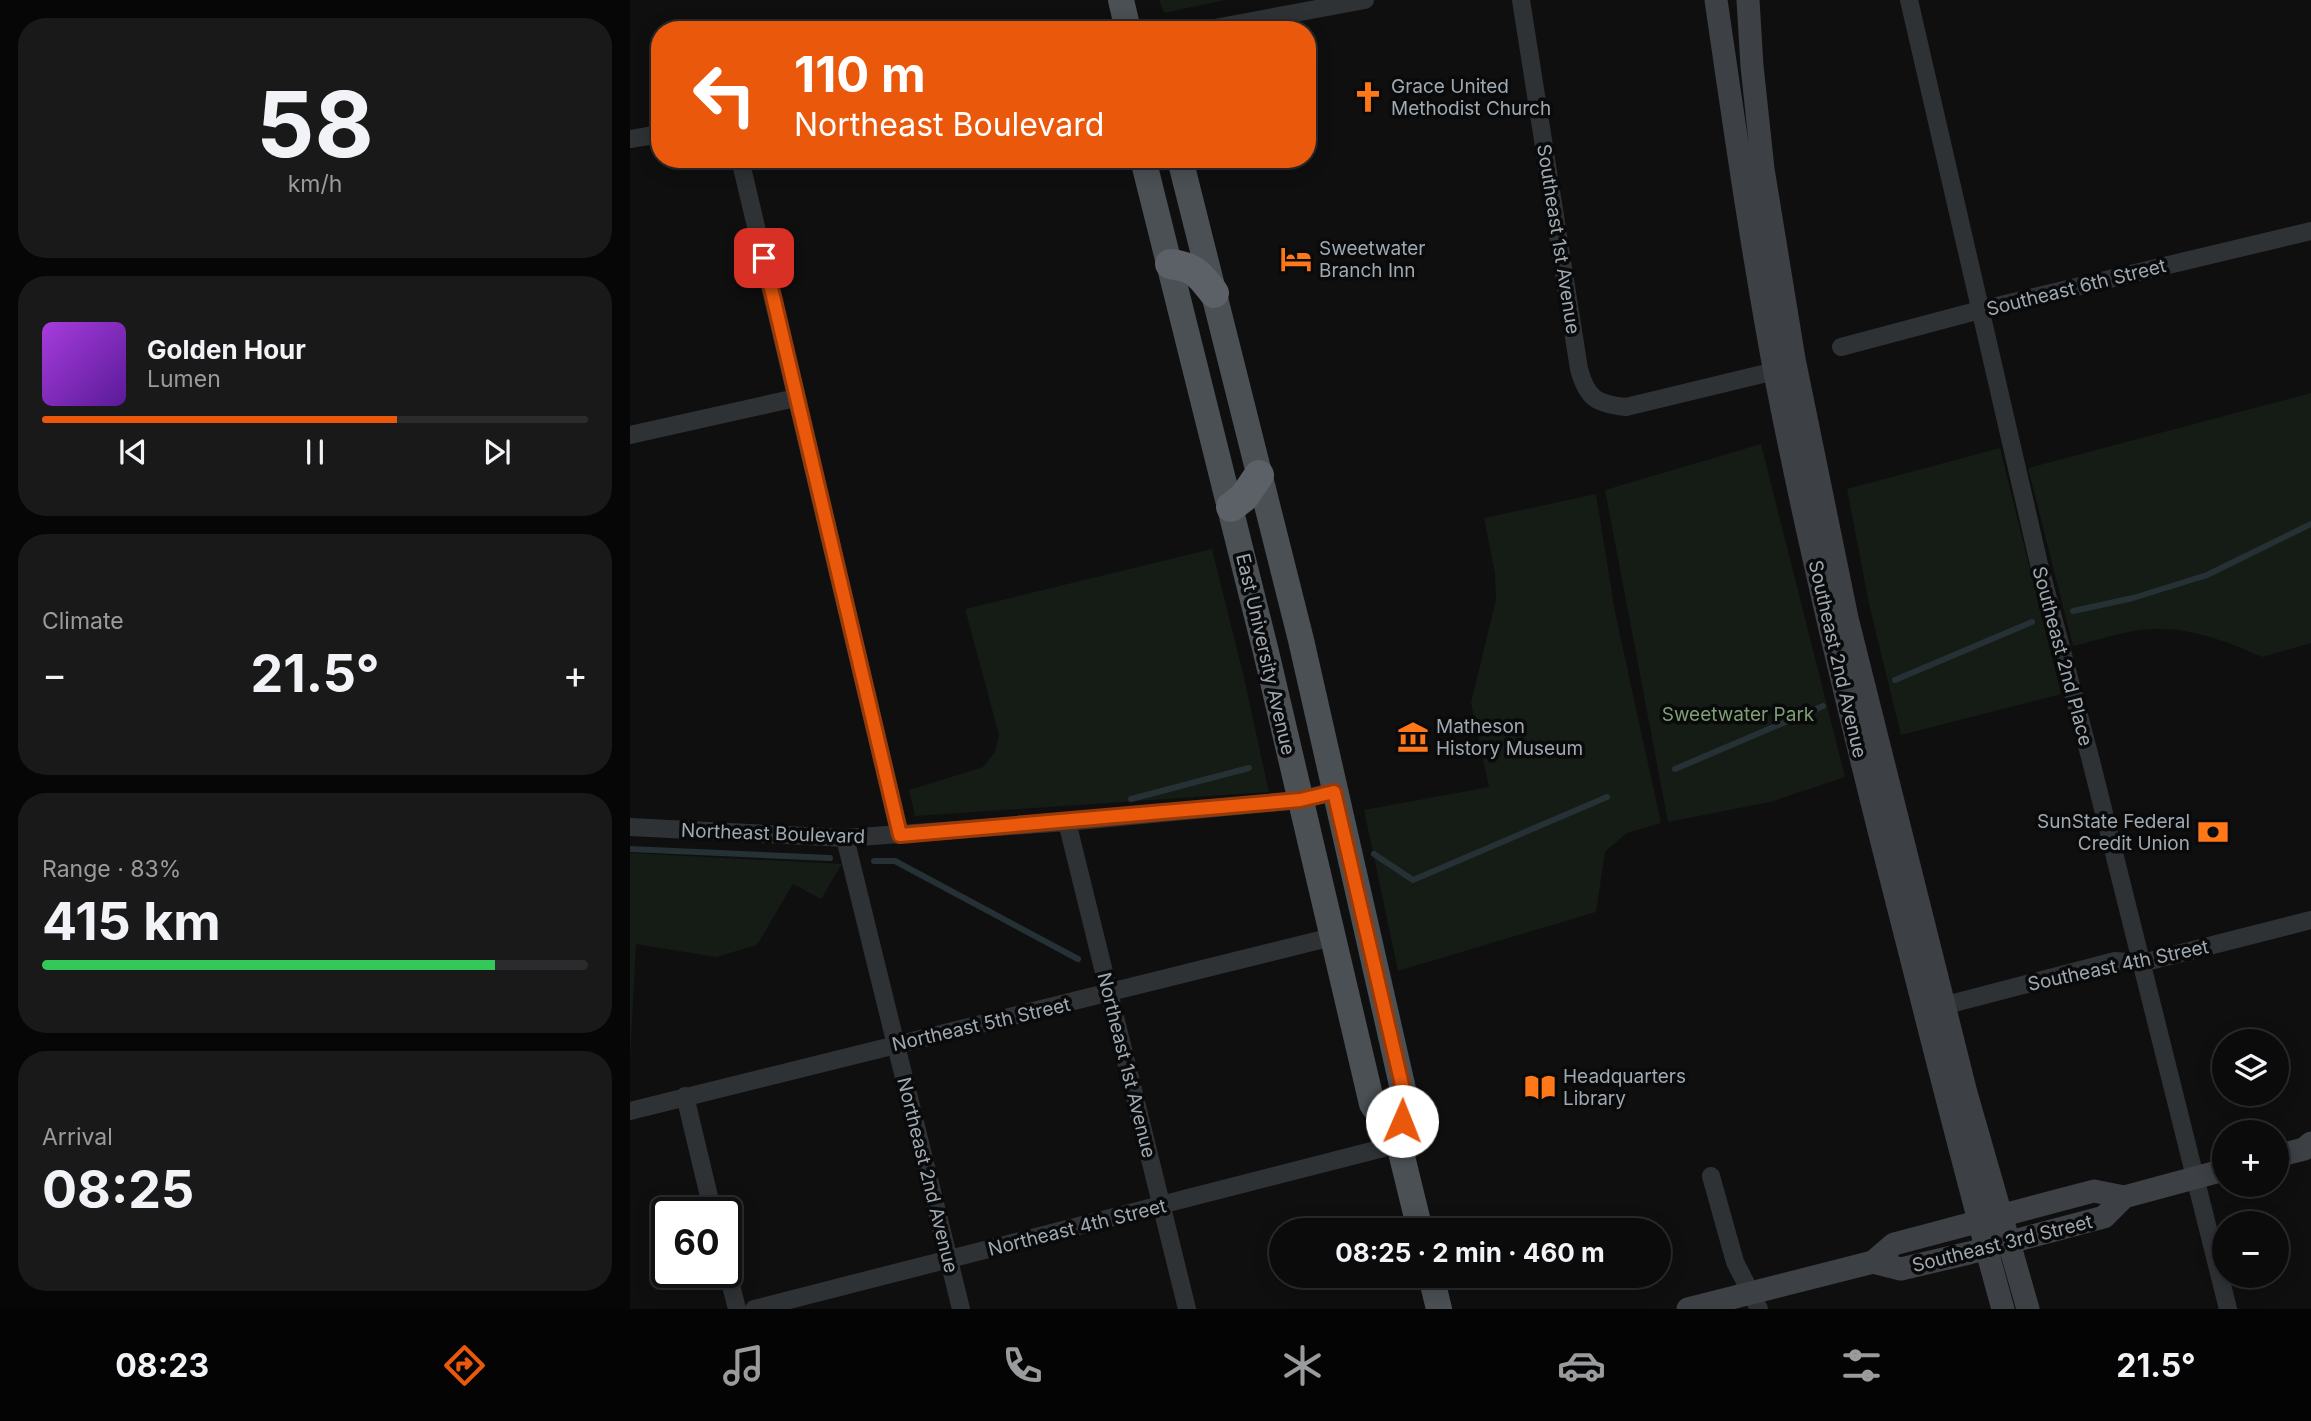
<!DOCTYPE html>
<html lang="en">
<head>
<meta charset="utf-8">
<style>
	:root { --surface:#0b0b0c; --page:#19191a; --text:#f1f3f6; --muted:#9a9b9d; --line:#2b2b2d; --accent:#ea580c }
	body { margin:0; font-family:Inter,sans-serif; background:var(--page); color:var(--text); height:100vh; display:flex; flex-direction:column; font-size:26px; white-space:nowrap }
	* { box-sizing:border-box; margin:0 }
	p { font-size:23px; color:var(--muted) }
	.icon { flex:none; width:38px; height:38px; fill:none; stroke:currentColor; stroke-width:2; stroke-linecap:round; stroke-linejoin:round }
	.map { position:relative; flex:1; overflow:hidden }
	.drawer { display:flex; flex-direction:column; gap:18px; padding:18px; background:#060607; width:630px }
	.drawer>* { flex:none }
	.guide { position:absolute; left:21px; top:21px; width:665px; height:147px; border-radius:28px; box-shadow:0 4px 18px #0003,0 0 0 2px var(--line); background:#ea580c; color:#fff; overflow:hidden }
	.tools { position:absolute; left:1582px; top:1029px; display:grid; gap:14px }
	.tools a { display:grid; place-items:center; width:77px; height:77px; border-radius:50%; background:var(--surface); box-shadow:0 4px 18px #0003,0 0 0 2px var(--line); font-size:35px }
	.speed { position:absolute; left:21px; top:1197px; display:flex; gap:14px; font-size:35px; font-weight:700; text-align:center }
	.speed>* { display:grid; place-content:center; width:91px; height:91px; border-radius:50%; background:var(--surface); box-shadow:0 4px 18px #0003,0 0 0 2px var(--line); line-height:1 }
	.speed .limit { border:4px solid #111; border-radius:10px; background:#fff; color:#111 }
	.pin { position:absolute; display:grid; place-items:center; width:60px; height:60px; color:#fff; margin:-30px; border-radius:14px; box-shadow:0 4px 10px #0006 }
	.me { position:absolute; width:77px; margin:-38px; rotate:1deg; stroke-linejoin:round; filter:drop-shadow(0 0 5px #0008) }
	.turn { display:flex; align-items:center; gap:24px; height:147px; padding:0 28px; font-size:32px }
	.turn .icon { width:91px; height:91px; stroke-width:2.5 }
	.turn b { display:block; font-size:49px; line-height:60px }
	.big { font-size:52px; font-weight:700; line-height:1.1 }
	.drawer .tile { flex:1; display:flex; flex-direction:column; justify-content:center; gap:10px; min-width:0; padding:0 24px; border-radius:28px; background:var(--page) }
	.drawer .dial { align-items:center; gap:0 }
	.dial b { font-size:91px; line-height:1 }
	.song { display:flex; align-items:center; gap:21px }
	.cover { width:84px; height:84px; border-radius:10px; background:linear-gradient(135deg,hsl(280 70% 55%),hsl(270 70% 35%)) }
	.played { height:7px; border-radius:4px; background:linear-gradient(90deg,var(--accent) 65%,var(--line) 65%) }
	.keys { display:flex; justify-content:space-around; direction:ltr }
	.heat { display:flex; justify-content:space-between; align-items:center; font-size:38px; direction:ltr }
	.charge { height:10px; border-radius:5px; background:linear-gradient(90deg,#34c759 83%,var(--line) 0) }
	.trip { position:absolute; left:639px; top:1218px; width:402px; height:70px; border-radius:35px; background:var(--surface); box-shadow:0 4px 18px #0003,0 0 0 2px var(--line); font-weight:700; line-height:70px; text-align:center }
	.tabs { display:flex; height:112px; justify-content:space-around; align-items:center; background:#040405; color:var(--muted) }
	.tabs .icon { width:49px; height:49px }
	.tabs .selected { color:var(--accent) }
	.tabs b { font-size:32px; color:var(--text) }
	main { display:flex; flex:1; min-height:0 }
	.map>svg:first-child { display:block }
	.green { fill:#151b15 }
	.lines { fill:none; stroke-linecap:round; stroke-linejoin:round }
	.stream { stroke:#253134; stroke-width:6 }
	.street { stroke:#2f3235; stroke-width:18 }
	.secondary { stroke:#3d4145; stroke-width:23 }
	.primary { stroke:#4b5055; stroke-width:26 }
	.highway { stroke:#5b6167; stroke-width:30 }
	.route-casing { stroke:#983908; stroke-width:18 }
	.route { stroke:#ea580c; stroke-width:12 }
	.labels { text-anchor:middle; stroke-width:7; stroke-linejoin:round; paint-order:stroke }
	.poi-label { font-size:19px; fill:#9ea9b2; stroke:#0a0a0b; text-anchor:start }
	.street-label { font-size:19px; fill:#9ea9b2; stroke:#0a0a0b }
	.park-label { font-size:19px; fill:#7c9f74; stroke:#0a0a0b }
</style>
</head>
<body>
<main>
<section class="drawer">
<div class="tile dial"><b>58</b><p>km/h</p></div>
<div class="tile">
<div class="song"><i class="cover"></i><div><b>Golden Hour</b><p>Lumen</p></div></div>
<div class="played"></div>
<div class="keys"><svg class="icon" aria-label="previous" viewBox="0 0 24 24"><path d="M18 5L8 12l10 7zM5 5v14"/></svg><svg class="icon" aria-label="pause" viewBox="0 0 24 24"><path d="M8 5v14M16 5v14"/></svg><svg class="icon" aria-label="next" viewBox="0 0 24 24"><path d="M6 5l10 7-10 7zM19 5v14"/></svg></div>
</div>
<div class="tile"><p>Climate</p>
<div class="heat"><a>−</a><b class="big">21.5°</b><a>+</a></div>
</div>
<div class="tile"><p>Range · 83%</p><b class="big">415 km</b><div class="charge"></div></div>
<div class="tile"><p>Arrival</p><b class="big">08:25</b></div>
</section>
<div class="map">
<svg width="1681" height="1309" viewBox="0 0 1681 1309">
	<rect width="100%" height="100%" fill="#0f0f10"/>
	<path class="green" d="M529,0h66l-61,13z
		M1681,393v250l-49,14c-34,-15 -66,-28 -104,-28 -27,-1 -58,11 -85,17l-45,-178z
		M1131,444l84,333 -75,25 -102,20 -63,-332z
		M1370,448l61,246 -160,41 -32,-131 -22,-115z
		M966,494l19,118 46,211 -34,10 -22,19 -9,60 -198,59 -34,-161 125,-23 -18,-84 25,-104 -1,-25 -11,-56z
		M582,549l32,129 25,114 -354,24 -6,-26 74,-23 12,-15 4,-17 -34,-126z
		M0,853l212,11 -21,35 -28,-15 -36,61 -41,12 -80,-13 -6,115z"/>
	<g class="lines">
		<path class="stream" d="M1443,611l60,-13 74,-23 104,-51
			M1265,680l137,-58
			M1045,769l148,-63
			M501,799l118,-31
			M0,849l200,9
			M744,854l39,26 194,-83
			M244,861h21l183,98"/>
		<path class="street" d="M891,0l58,369c8,30 18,35 47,38l149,-36 9,-6
			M1279,0l130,564 52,197 137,548
			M574,30l161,-30
			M0,139l30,-5
			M110,159l160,676
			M1211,347l139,-37 331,-79
			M0,435l166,-37
			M437,822l120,487
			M0,827l215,11 222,-16 233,-22 34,-9
			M215,838l116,471
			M1301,1009l184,-48 27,2 169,-43
			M55,1096l28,117
			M0,1111l702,-174
			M1081,1176l24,86 24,47
			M96,1266l11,43
			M124,1309l645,-165"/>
		<path class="secondary" d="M1086,0c18,124 36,249 59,373 34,176 77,351 121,525 35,137 69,275 107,411
			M1118,0l4,66 11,103 31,190 53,259 119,475 62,216
			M1647,1156l27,-7 7,-6
			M1243,1262l28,7 68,-16 135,-36 20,-20
			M1058,1309l185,-47 21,-18 200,-53 30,6 100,-27"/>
		<path class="primary" d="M491,0l7,30
			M513,159l123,493 106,452 27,40 21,86
			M550,159l121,481 104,458 -6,46
			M801,1276l8,33"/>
		<path class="highway" d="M540,264c25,3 29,10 44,29
			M601,507l13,-10 15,-22"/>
	</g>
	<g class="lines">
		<defs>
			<path id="route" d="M134,258l136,577 400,-35 34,-8 71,306 -3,23"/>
		</defs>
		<use href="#route" class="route-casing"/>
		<use href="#route" class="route"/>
	</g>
	<defs>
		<symbol id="church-bare" viewBox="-9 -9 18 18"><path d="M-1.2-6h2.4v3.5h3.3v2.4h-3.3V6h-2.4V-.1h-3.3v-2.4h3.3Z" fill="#fe7819" stroke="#0a0a0b" stroke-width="2.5" paint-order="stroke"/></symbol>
		<symbol id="hotel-bare" viewBox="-9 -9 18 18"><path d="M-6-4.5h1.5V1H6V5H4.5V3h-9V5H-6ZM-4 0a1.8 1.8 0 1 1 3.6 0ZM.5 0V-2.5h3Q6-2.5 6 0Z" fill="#fe7819" stroke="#0a0a0b" stroke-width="2.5" paint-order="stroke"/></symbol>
		<symbol id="museum-bare" viewBox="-9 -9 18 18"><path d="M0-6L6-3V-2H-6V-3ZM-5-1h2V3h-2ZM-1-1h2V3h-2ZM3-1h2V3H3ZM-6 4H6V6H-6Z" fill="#fe7819" stroke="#0a0a0b" stroke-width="2.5" paint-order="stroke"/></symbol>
		<symbol id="bank-bare" viewBox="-9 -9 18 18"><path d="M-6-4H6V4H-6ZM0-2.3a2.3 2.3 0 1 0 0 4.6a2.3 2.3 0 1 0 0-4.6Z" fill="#fe7819" stroke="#0a0a0b" stroke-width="2.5" paint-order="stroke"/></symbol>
		<symbol id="library-bare" viewBox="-9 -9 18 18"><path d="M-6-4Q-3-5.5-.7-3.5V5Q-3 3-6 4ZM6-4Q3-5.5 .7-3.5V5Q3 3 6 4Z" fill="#fe7819" stroke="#0a0a0b" stroke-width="2.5" paint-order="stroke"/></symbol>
	</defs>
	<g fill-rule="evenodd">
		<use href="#church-bare" x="716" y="75" width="44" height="44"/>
		<use href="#hotel-bare" x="644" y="237" width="44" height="44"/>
		<use href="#museum-bare" x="761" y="715" width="44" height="44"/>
		<use href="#bank-bare" x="1561" y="810" width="44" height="44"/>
		<use href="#library-bare" x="888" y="1065" width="44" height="44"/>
	</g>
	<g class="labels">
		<g class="poi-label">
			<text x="761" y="93">Grace United<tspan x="761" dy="22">Methodist Church</tspan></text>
			<text x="689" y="255">Sweetwater<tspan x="689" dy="22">Branch Inn</tspan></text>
			<text x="806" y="733">Matheson<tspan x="806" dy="22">History Museum</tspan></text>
			<text x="1560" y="828" text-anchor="end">SunState Federal<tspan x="1560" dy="22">Credit Union</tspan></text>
			<text x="933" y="1083">Headquarters<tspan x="933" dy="22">Library</tspan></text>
		</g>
		<g class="street-label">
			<text transform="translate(929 239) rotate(81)" y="7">Southeast 1st Avenue</text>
			<text transform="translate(1446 287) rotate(-14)" y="7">Southeast 6th Street</text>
			<text transform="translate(636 654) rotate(77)" y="7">East University Avenue</text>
			<text transform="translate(1433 656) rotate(75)" y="7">Southeast 2nd Place</text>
			<text transform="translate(1208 659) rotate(77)" y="7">Southeast 2nd Avenue</text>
			<text transform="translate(143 833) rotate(2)" y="7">Northeast Boulevard</text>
			<text transform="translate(1488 965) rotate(-12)" y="7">Southeast 4th Street</text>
			<text transform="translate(351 1024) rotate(-13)" y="7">Northeast 5th Street</text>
			<text transform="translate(497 1065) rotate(76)" y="7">Northeast 1st Avenue</text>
			<text transform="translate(298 1175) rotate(76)" y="7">Northeast 2nd Avenue</text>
			<text transform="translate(447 1227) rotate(-14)" y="7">Northeast 4th Street</text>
			<text transform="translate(1372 1243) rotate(-14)" y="7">Southeast 3rd Street</text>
		</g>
		<g class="park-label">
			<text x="1108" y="721">Sweetwater Park</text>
		</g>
	</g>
</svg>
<div class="tools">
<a><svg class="icon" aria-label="layers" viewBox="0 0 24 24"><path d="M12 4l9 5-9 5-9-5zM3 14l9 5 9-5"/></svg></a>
<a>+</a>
<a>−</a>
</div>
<div class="speed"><div class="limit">60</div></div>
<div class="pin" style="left:134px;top:258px;background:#d93025"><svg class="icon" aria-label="arrive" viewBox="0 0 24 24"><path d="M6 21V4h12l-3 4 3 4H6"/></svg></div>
<svg class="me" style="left:772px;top:1121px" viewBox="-20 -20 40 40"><circle r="19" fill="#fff"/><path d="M0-13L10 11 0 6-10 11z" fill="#ea580c"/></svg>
<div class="trip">08:25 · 2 min · 460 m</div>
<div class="guide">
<div class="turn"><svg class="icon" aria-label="left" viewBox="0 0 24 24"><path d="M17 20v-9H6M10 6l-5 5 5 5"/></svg><div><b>110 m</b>Northeast Boulevard</div></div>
</div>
</div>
</main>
<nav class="tabs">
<b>08:23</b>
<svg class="icon selected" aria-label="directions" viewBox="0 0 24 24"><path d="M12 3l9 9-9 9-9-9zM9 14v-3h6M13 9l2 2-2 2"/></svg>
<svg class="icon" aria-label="music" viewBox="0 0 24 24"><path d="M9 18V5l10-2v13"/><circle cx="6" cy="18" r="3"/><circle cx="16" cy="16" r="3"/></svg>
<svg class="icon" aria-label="phone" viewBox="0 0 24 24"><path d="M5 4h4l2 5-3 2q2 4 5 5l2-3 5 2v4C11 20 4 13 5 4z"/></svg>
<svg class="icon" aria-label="climate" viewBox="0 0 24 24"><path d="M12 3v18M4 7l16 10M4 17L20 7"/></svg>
<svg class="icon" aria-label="car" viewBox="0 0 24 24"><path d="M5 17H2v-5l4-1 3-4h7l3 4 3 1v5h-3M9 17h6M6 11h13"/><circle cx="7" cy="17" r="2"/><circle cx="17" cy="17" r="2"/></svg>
<svg class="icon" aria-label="filters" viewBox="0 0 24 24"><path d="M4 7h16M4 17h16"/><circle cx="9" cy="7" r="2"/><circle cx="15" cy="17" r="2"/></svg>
<b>21.5°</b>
</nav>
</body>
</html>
